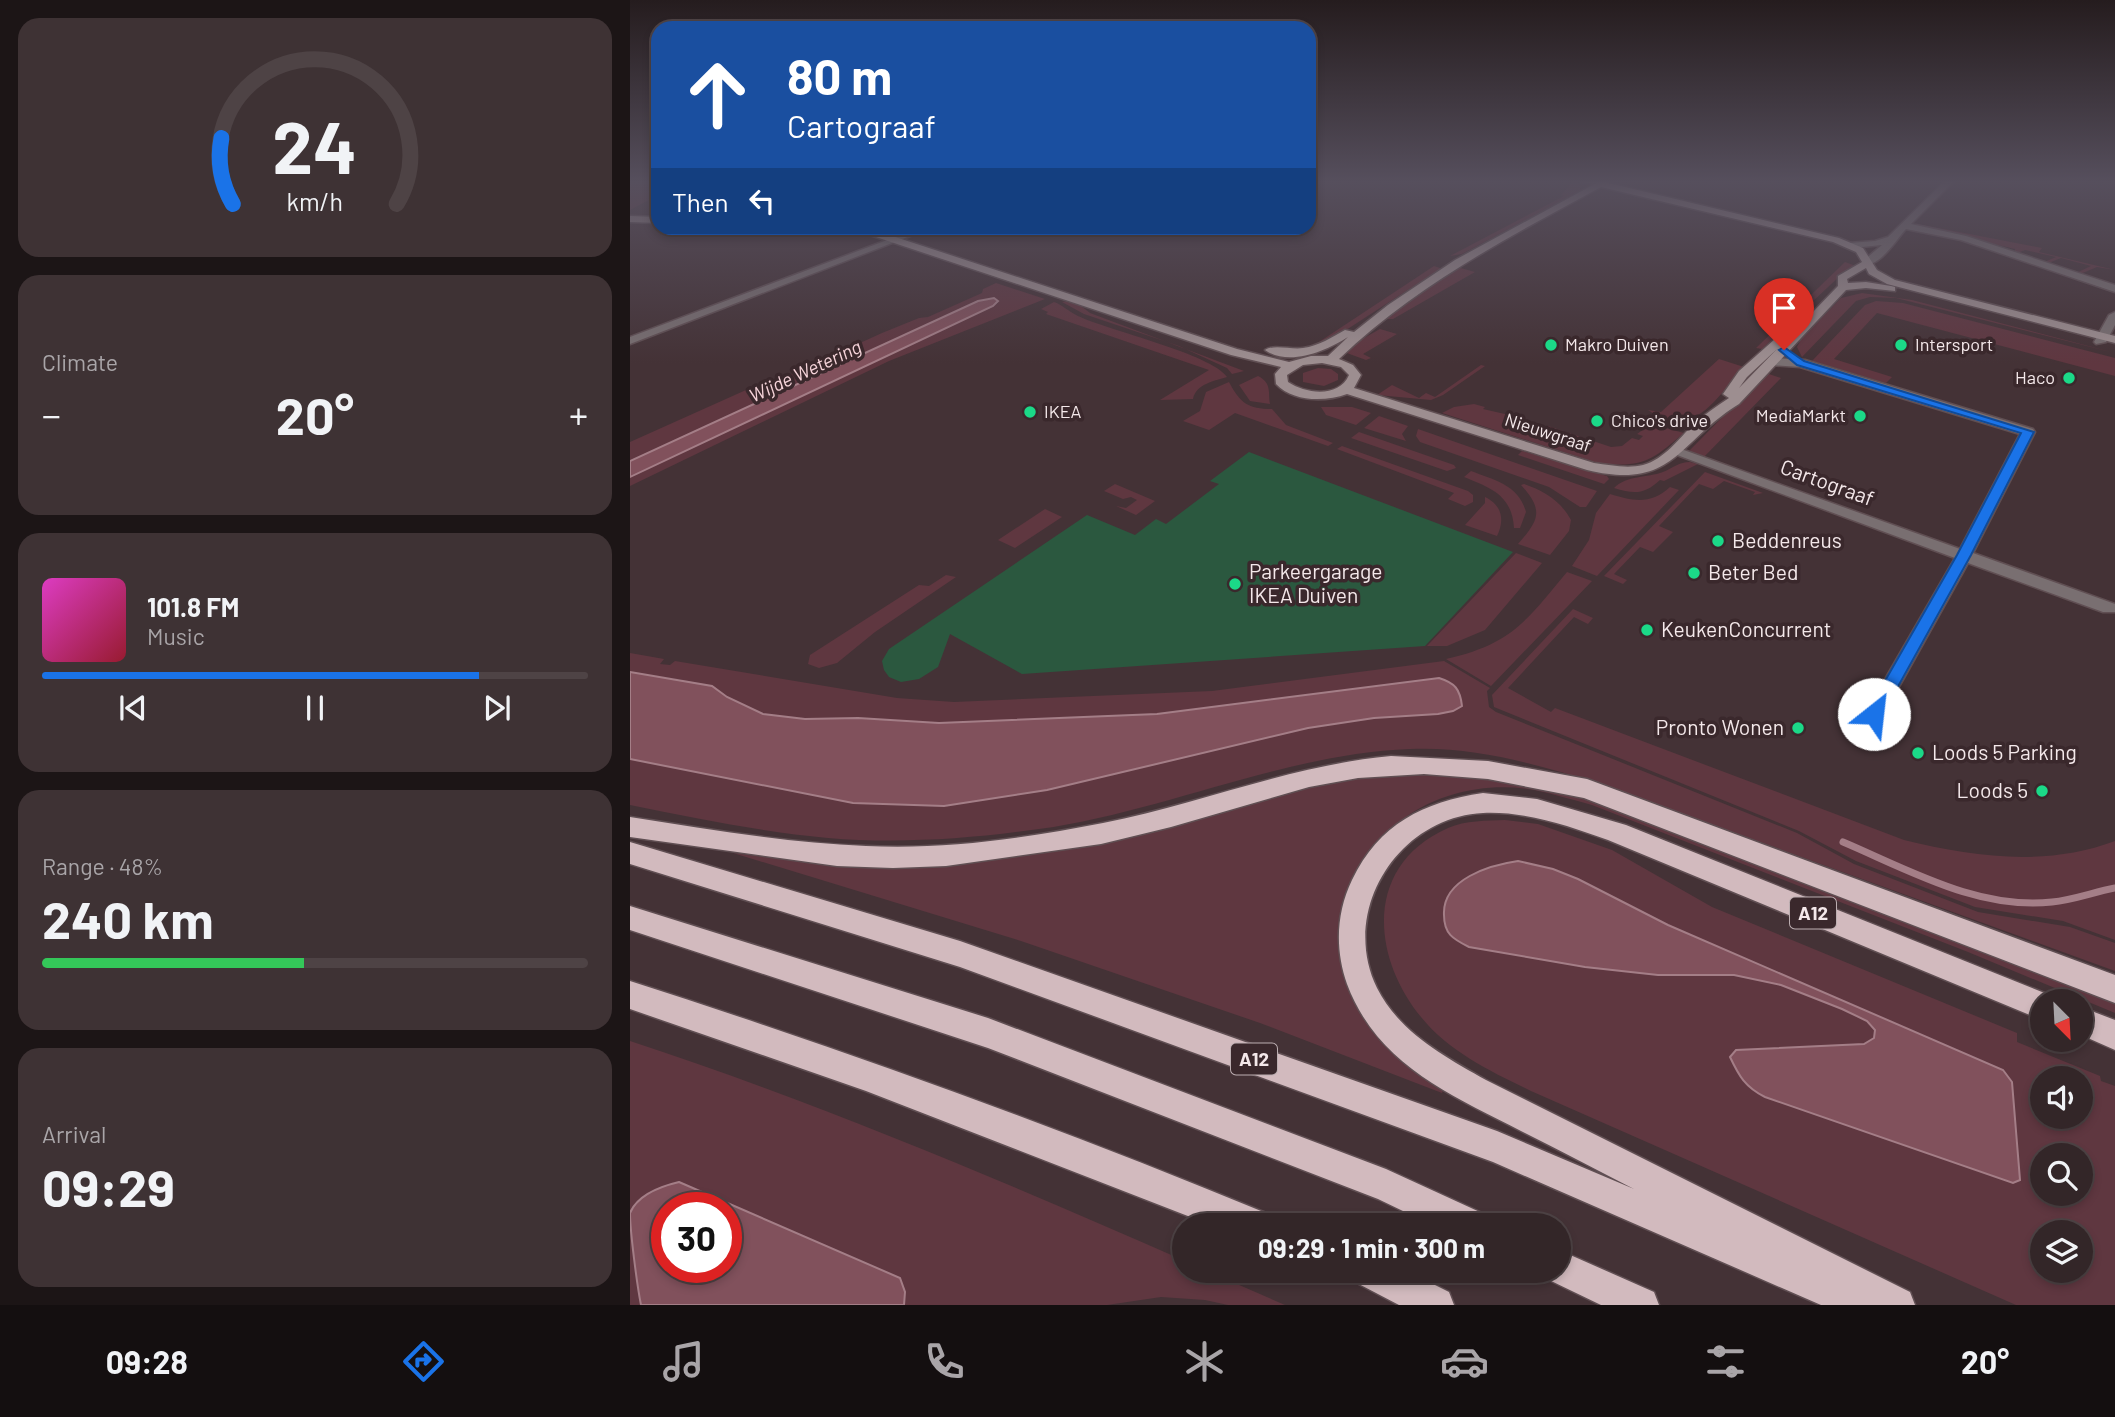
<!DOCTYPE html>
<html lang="en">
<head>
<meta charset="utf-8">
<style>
	:root { --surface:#332628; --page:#3e3234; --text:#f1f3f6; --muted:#a9a5a8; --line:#4e4345; --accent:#1a73e8 }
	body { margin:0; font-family:Barlow,sans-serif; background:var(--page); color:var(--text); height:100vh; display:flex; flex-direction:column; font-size:26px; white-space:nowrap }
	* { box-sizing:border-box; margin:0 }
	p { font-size:23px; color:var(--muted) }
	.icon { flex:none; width:38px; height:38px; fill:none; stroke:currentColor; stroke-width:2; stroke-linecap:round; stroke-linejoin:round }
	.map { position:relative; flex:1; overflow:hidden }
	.panel { display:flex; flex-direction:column; gap:18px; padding:18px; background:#1c1516; width:630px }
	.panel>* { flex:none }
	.top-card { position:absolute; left:21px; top:21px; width:665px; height:214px; border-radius:21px; box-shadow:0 4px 10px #0003,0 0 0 2px var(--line); background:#1a4fa0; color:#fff; overflow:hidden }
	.needle { width:46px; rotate:156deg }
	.buttons { position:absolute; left:1400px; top:989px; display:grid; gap:14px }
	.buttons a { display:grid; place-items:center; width:63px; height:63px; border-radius:50%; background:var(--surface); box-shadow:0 4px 10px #0003,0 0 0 2px var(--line); font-size:35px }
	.speed { position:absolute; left:21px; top:1192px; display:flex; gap:14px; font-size:35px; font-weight:700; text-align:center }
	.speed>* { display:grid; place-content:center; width:91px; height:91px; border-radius:50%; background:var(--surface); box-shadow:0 4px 10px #0003,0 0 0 2px var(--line); line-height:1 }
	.speed .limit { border:10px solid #d22; background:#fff; color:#111 }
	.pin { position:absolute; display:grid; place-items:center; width:60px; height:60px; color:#fff; margin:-72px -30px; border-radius:50% 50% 50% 0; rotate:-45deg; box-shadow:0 0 7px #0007 }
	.pin .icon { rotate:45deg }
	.me { position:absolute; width:77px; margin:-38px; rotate:29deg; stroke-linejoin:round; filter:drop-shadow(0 0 5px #0008) }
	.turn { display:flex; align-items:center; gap:24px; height:147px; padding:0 21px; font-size:32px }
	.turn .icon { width:91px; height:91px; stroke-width:2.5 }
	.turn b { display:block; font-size:49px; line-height:60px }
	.then { display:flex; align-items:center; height:66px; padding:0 21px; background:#0003; gap:14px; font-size:26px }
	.big { font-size:52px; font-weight:700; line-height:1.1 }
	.panel .widget { flex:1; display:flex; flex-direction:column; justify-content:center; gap:10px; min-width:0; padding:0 24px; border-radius:21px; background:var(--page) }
	.panel .dial { align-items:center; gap:0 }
	.dial svg { height:182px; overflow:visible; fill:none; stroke:var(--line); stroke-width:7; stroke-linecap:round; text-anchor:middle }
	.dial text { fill:var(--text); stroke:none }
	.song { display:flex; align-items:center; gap:21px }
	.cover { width:84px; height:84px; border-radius:10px; background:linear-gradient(135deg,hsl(310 70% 55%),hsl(350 70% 35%)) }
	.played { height:7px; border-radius:4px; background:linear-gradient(90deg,var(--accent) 80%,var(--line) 80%) }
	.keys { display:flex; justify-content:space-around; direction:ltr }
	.heat { display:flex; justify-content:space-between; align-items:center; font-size:38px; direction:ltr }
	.charge { height:10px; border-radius:5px; background:linear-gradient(90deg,#34c759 48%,var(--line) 0) }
	.trip { position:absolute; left:542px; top:1213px; width:399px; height:70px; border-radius:35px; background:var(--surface); box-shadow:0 4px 10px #0003,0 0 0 2px var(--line); font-weight:700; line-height:70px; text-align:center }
	.menu { display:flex; height:112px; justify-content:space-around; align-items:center; background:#140f10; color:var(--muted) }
	.menu .icon { width:49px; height:49px }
	.menu .selected { color:var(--accent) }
	.menu b { font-size:32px; color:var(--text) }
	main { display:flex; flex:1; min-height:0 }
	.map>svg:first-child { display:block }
	.green { fill:#5f3740; fill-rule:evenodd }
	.water { fill:#81515c; stroke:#a47e87; stroke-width:2; fill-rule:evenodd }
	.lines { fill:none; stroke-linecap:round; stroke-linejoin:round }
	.stream { stroke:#a47e87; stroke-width:7 }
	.building { fill:#2b583f }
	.street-casing { stroke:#604f53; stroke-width:3 }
	.secondary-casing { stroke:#604f53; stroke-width:3 }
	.highway-casing { stroke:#604f53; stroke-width:3 }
	.street { fill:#796f71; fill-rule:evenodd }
	.secondary { fill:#9d8e90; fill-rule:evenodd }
	.highway { fill:#d2babe; fill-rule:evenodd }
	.route { fill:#1a73e8; stroke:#114b97; stroke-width:2 }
	.poi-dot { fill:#1bd988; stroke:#3a282c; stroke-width:2.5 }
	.labels { text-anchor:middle; stroke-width:7; stroke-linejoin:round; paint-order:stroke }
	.far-poi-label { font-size:18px; fill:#f4e8ea; stroke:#3a282c; text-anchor:start }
	.far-street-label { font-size:18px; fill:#f4e8ea; stroke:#3a282c }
	.far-water-label { font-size:19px; font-style:italic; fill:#f6d4da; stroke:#3a282c }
	.shield { fill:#3a282c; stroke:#bcaeb1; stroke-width:2 }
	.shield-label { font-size:19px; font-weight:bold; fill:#f4e8ea }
	.street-label { font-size:21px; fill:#f4e8ea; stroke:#3a282c }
	.poi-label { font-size:21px; fill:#f4e8ea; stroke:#3a282c; text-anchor:start }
</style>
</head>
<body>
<main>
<section class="panel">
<div class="widget dial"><svg viewBox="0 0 100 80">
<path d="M14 69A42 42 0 1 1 86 69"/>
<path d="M14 69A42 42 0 0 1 9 40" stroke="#1a73e8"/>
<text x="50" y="56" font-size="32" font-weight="700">24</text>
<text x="50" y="72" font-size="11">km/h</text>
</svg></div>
<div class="widget"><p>Climate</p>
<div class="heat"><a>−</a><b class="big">20°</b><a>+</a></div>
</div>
<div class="widget">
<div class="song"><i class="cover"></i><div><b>101.8 FM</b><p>Music</p></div></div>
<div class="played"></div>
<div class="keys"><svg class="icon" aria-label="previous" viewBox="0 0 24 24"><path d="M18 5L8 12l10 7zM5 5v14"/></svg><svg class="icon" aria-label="pause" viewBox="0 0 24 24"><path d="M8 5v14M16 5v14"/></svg><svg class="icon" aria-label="next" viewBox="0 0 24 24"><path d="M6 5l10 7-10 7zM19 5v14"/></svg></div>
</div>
<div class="widget"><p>Range · 48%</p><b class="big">240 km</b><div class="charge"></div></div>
<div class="widget"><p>Arrival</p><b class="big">09:29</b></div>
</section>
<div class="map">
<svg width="1485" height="1305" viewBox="0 0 1485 1305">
	<rect width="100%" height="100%" fill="#443236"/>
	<path class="green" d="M0,180h28v15l-28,15z
		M944,181l7,5 -1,5 -118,63 -12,2 114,-60 -3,-1z
		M1293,225l119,23 -3,4 76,18 -18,-3 -19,8 -4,-1 17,-8 -30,-8 -15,6 -4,-1 14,-6 -31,-7 -10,4v-5l-94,-22z
		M1215,262l11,4 -13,7 -81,76 -6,-1z
		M804,266l6,2v3l-20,11 -97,63 -3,-1 -1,-2z
		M827,267l18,5 -82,47h-8z
		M366,283l49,16 -156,62 -259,125v-9l368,-174 -14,-4 -6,2 -348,160v-19l116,-52 6,2 130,-59 37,-15 9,-1 54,-24 1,-4z
		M1232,293l50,7 203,53 -219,-55 -26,-1 -14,4 -54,56 -5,-10 4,-8 40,-41z
		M437,301l14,5 9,7 154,58 -12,3 -5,-6 -48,-22 -95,-32 -22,-12z
		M1246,301l27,2 212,55v18l-238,-63 -43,46 58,18 -6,6 -74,-22 53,-56z
		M424,302c9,3 15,10 24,14 29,14 134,38 149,61 -13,4 -31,7 -34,22l-33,1 49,-30 -163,-56 2,-2 -7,-3z
		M750,329l17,5 -34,20 8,4 -5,2 -22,-8 11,-9z
		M1089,359l25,8c-27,29 -49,75 -96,43l13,2z
		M851,365l4,1 -42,29 -12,5 -54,-5 15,-10 27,13 7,-5 9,4z
		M688,368l13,1 7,5v6l-14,6 -21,-4v-9z
		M1136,373l15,5 -78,80 -12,-5 -1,-3z
		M628,376c14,7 10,16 12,28l-20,-3 -11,-16z
		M599,382c11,21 19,27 43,27l14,16 47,18 -5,3 -93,-33 -26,17 -26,-9 17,-10 6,-19z
		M844,404l11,3 -2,2 35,8 -4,6 29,9 5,-6 63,21 11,-1 10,-8 7,2 4,-4 -6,-2 14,-10 33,9c-33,28 -41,35 -86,30l-156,-50 12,-6z
		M691,407h31l19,6 -15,12 -30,-10z
		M749,416l29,10 -6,8 4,7 -42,-13z
		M788,429l179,62 -11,16h-6l-31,-20 -129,-45 -4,-6z
		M729,432l95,33 2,3 -9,3 -96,-33z
		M712,446l126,45 5,4v7l-8,4 -17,-7 6,-6 -117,-44z
		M892,451l85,25 2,3 -5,5 -86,-29z
		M1060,462l8,2 -34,17 -4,-1c-16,15 -26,14 -46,8 13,-13 33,-10 49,-16 10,-4 16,-10 27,-10z
		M841,471c23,9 48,14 55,41l-6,16h-6c-2,-33 -23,-40 -50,-51z
		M1075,472l58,21 -10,2 2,-3 -31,-11 -11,8 -14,-5 -40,42 14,6 -20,20 -13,-5 -26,27 13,6 -4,4 -19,-8z
		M485,484l40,17 -19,14 -20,-9 10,2 11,-8 -6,-3 -8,2 -19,-8z
		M894,484c20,7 36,16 47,36l-2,11 -19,24 -32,-11c20,-23 27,-33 3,-59z
		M1040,487l9,3 -82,86 -25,-10 17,-26 7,-27 14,-19c23,7 41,11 60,-7z
		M855,497c17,8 20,23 12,39l-32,-11 20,-22z
		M415,509l17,8 -47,31 -17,-8z
		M886,553l26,10 -57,67 -38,16h-20z
		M937,572l25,9 -101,105 -45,-27c66,-15 80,-38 121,-87z
		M316,575l10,2 -81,55 -38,31 -18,5 -11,-4 2,-9 109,-70 10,1z
		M943,609l20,9 -5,6 -14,-7 -66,71 43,24 4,-4 349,132c70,17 142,27 211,1v99l-52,-19 -88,-14 -119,-46 -57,-30 -305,-124 -2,-12z
		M0,653l34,6 -4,5 10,1 5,-4 222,37 57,4 258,-11 232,-30 46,27 -3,3 2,16 7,5 301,121 57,31 124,48 92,15 45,16v28l-514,-187c-63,-19 -125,-38 -191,-35 -127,5 -247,63 -371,80 -69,10 -142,15 -211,9 -67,-6 -133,-20 -198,-33v-50l52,-75 -52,-8z
		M790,773l55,2 113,23 527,200v15l-147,-61 -376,-147c-19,-5 -38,-11 -58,-15 -81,-14 -163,28 -188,108l24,127 17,21 57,42 -2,5 -182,-70 -239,-82 -288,-88c127,18 255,14 381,-14 76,-17 150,-46 226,-59 27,-5 54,-5 80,-7z
		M875,820l33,4 74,26 100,57 305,126v9l83,34 1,5 14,5v219h-99l-485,-214c-39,-19 -82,-39 -110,-74 -50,-61 -57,-152 27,-189 18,-8 38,-7 57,-8zM1412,1078h39v38h-39zM1412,1155h39v39h-39zM1412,1232h39v38h-39z
		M0,1041c189,62 373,140 555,220v9l22,1 78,34h-57l-23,-5 -44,-3 -54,8h-477zM37,1208h59v59h-59z"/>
	<path class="water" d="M364,298l4,3 -5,5 -363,171v-16l348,-160z
		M0,672l82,14 15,11 36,17 42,5 53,-1 81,5 218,-9 282,-36c16,5 21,11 23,28l-9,5 -15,3 -64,4 -66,10 -261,62 -103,16 -91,-3 -223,-44z
		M888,861l35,8 25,10 90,46 335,145 9,12 8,98 -7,3 -248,-86c-20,-10 -26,-21 -35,-40l6,-7 128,-6 10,-6 1,-8 -8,-9 -25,-12 -61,-24 -47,-10h-76l-73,-8 -116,-20c-16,-8 -25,-13 -25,-32 -2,-36 46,-50 74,-54z
		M49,1182l221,96 5,14 -1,13h-263c-4,-20 -11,-74 -11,-92 8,-19 32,-27 49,-31zM37,1208h59v59h-59z"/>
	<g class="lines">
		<path class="stream" d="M1213,842c66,28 135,68 209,60 21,-2 42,-10 63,-14"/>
	</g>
	<path class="building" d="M619,452l264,100 -88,94 -403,28 -72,-40 -12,33 -19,12 -18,3 -12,-5 -5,-7 -2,-9 7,-12 198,-134 48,20 21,-16 10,5 53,-40 -9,-3z"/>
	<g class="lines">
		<defs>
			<path id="street" d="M948,180h33l-11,7z
				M1316,180h9l-44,44 55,12 149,49v7l-154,-52 -55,-11c-11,12 -25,37 -43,36v-4l19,-16 -30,3 -5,-3 2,-2 26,-2 13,-4z
				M289,228h12l-301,116v-7z
				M1485,312v13l-9,17 -10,2 -2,-2 15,-27z
				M1143,358l32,2 228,69 2,3 -62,121 142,51v8h-12l-135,-49 -87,156h-14l-2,-5 90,-156 -286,-106 7,-4 5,1 279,100 60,-115 -220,-67 -31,-2 -2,-3z"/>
			<path id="secondary" d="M970,181l239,57 24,10 14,22 18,10 220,56v7l-228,-59 -18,-10 -3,-6 -19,11 1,4 18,-1 25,4 4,1v4l-29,-3 -20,2 -107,114c-62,38 -65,87 -152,66l-240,-76c-22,8 -54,8 -71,-10l-1,-10 6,-7 -50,-12 -361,-120 -87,-4 -5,-3 96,2 363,119 52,13 22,-6h17l20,-19c-22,14 -59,30 -83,13 9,-6 27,0 38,-2 16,-2 29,-11 42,-18l9,2 34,-27 67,-45zM971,187l232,55 23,10 6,10 -24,14v10l-53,55 -2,-2h-8l-36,32 -16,23 6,4c-12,8 -24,16 -35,26 -16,15 -29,35 -51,41 -16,4 -33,0 -49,-2l-240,-75 7,-13 -8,-10 -14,-6c77,-74 170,-122 262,-172zM1147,349l-38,39 8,-11zM692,363l19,4 8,8c-10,23 -43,19 -61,7l-1,-7 16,-10z
				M0,216l28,1v6l-28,-1z"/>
			<path id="highway" d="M761,756l97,5 99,18 528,196v28l-531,-205 -96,-19 -64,-5 -66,4 -49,9 -138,40 -70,17 -155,22 -53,2 -56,-2 -207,-29v-20c78,12 157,26 236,29 79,4 160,-8 237,-23 97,-19 189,-58 288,-67z
				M853,793l54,6 89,26 426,171 2,5h-12v19l-434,-180c-39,-14 -83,-29 -125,-27 -84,4 -144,97 -106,175 22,44 68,69 109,92l424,212 5,13h-94l-328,-143 -533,-195 -330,-103v-22l330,99 537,190 137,58c-37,-19 -75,-39 -113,-58 -72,-37 -144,-67 -174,-147 -12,-34 -11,-71 5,-104 27,-56 71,-78 131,-87z
				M0,906l358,112 398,151 96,44 5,12h-55l-54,-26 -390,-151 -358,-118z
				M0,981c215,69 428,146 636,232l5,12h-60l-345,-134 -236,-82z
				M1451,1007l34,13v30l-34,-15z
				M929,1250l95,42 5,13h-58l-54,-26 -4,-9h16z
				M720,1270h55l44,22 5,13h-55l-44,-23z"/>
		</defs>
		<use href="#street" class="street-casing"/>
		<use href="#secondary" class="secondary-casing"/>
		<use href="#highway" class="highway-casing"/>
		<use href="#street" class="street"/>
		<use href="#secondary" class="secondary"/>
		<use href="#highway" class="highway"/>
	</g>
	<linearGradient id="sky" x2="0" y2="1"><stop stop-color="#251c1e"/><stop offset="0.5" stop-color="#564f5d"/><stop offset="1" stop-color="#564f5d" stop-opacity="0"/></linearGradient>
	<rect width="1485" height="363" fill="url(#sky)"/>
	<path class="route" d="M1154,347l20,14 230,71 -63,123 -91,164 -6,1 -8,-6 91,-159 64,-122 -224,-68 -18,-15z"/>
	<g class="poi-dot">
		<circle cx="921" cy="345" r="7"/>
		<circle cx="1271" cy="345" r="7"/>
		<circle cx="1439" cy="378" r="7"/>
		<circle cx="400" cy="412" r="7"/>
		<circle cx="1230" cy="416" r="7"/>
		<circle cx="967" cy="421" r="7"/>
		<circle cx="1088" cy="541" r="7"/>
		<circle cx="1064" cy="573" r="7"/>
		<circle cx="605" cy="584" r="7"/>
		<circle cx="1017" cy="630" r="7"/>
		<circle cx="1168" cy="728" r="7"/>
		<circle cx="1288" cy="753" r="7"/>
		<circle cx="1412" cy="791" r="7"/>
	</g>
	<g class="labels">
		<g class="far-poi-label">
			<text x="935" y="351">Makro Duiven</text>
			<text x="1285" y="351">Intersport</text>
			<text x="1425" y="384" text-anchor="end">Haco</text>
			<text x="414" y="418">IKEA</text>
			<text x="1216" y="422" text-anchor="end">MediaMarkt</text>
			<text x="981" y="427">Chico's drive</text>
		</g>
		<g class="far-street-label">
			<text transform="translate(918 433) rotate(18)" y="6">Nieuwgraaf</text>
		</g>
		<g class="far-water-label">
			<text transform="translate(175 371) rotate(-25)" y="7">Wijde Wetering</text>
		</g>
		<g class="shield">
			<rect x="1160" y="897.5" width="46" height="31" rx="5"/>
			<rect x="601" y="1043.5" width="46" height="31" rx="5"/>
		</g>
		<g class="shield-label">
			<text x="1183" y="920">A12</text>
			<text x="624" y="1066">A12</text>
		</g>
		<g class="street-label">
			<text transform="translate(1197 483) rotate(20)" y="7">Cartograaf</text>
		</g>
		<g class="poi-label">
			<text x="1102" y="548">Beddenreus</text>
			<text x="619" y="579">Parkeergarage<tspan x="619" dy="24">IKEA Duiven</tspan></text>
			<text x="1078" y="580">Beter Bed</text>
			<text x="1031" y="637">KeukenConcurrent</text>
			<text x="1154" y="735" text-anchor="end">Pronto Wonen</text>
			<text x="1302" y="760">Loods 5 Parking</text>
			<text x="1398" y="798" text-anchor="end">Loods 5</text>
		</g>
	</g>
</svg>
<div class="buttons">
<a><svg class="needle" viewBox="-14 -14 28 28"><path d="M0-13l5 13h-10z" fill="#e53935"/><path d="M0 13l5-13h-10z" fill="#a9a5a8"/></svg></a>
<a><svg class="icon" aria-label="sound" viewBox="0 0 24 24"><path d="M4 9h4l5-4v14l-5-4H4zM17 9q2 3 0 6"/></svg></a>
<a><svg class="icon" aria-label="search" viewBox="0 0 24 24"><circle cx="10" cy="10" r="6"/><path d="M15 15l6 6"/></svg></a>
<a><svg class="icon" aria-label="layers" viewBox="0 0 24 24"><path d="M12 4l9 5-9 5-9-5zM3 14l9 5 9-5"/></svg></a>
</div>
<div class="speed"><div class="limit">30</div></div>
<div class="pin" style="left:1154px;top:350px;background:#d93025"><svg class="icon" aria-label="arrive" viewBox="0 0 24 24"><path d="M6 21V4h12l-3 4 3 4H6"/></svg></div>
<svg class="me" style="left:1244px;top:714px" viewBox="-20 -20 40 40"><circle r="19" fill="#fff"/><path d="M0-13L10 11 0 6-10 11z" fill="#1a73e8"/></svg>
<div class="trip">09:29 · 1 min · 300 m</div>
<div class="top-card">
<div class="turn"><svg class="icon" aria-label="ahead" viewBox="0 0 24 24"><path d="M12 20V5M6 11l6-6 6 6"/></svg><div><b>80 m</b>Cartograaf</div></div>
<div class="then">Then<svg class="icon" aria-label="left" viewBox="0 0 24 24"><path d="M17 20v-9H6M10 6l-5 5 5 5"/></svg></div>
</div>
</div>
</main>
<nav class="menu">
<b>09:28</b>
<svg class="icon selected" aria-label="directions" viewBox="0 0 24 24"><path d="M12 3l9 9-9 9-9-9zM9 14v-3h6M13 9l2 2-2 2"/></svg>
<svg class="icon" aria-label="music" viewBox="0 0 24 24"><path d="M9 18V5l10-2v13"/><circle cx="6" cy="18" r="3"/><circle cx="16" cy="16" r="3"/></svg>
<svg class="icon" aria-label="phone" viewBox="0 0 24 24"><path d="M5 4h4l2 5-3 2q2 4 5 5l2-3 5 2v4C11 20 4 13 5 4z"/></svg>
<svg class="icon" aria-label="climate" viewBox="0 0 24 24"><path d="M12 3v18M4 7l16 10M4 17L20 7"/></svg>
<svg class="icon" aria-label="car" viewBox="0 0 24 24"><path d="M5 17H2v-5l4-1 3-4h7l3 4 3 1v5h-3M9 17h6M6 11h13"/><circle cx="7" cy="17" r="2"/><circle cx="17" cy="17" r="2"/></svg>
<svg class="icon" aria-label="filters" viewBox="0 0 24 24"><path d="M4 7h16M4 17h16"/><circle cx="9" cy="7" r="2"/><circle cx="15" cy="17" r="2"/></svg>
<b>20°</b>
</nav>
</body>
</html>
